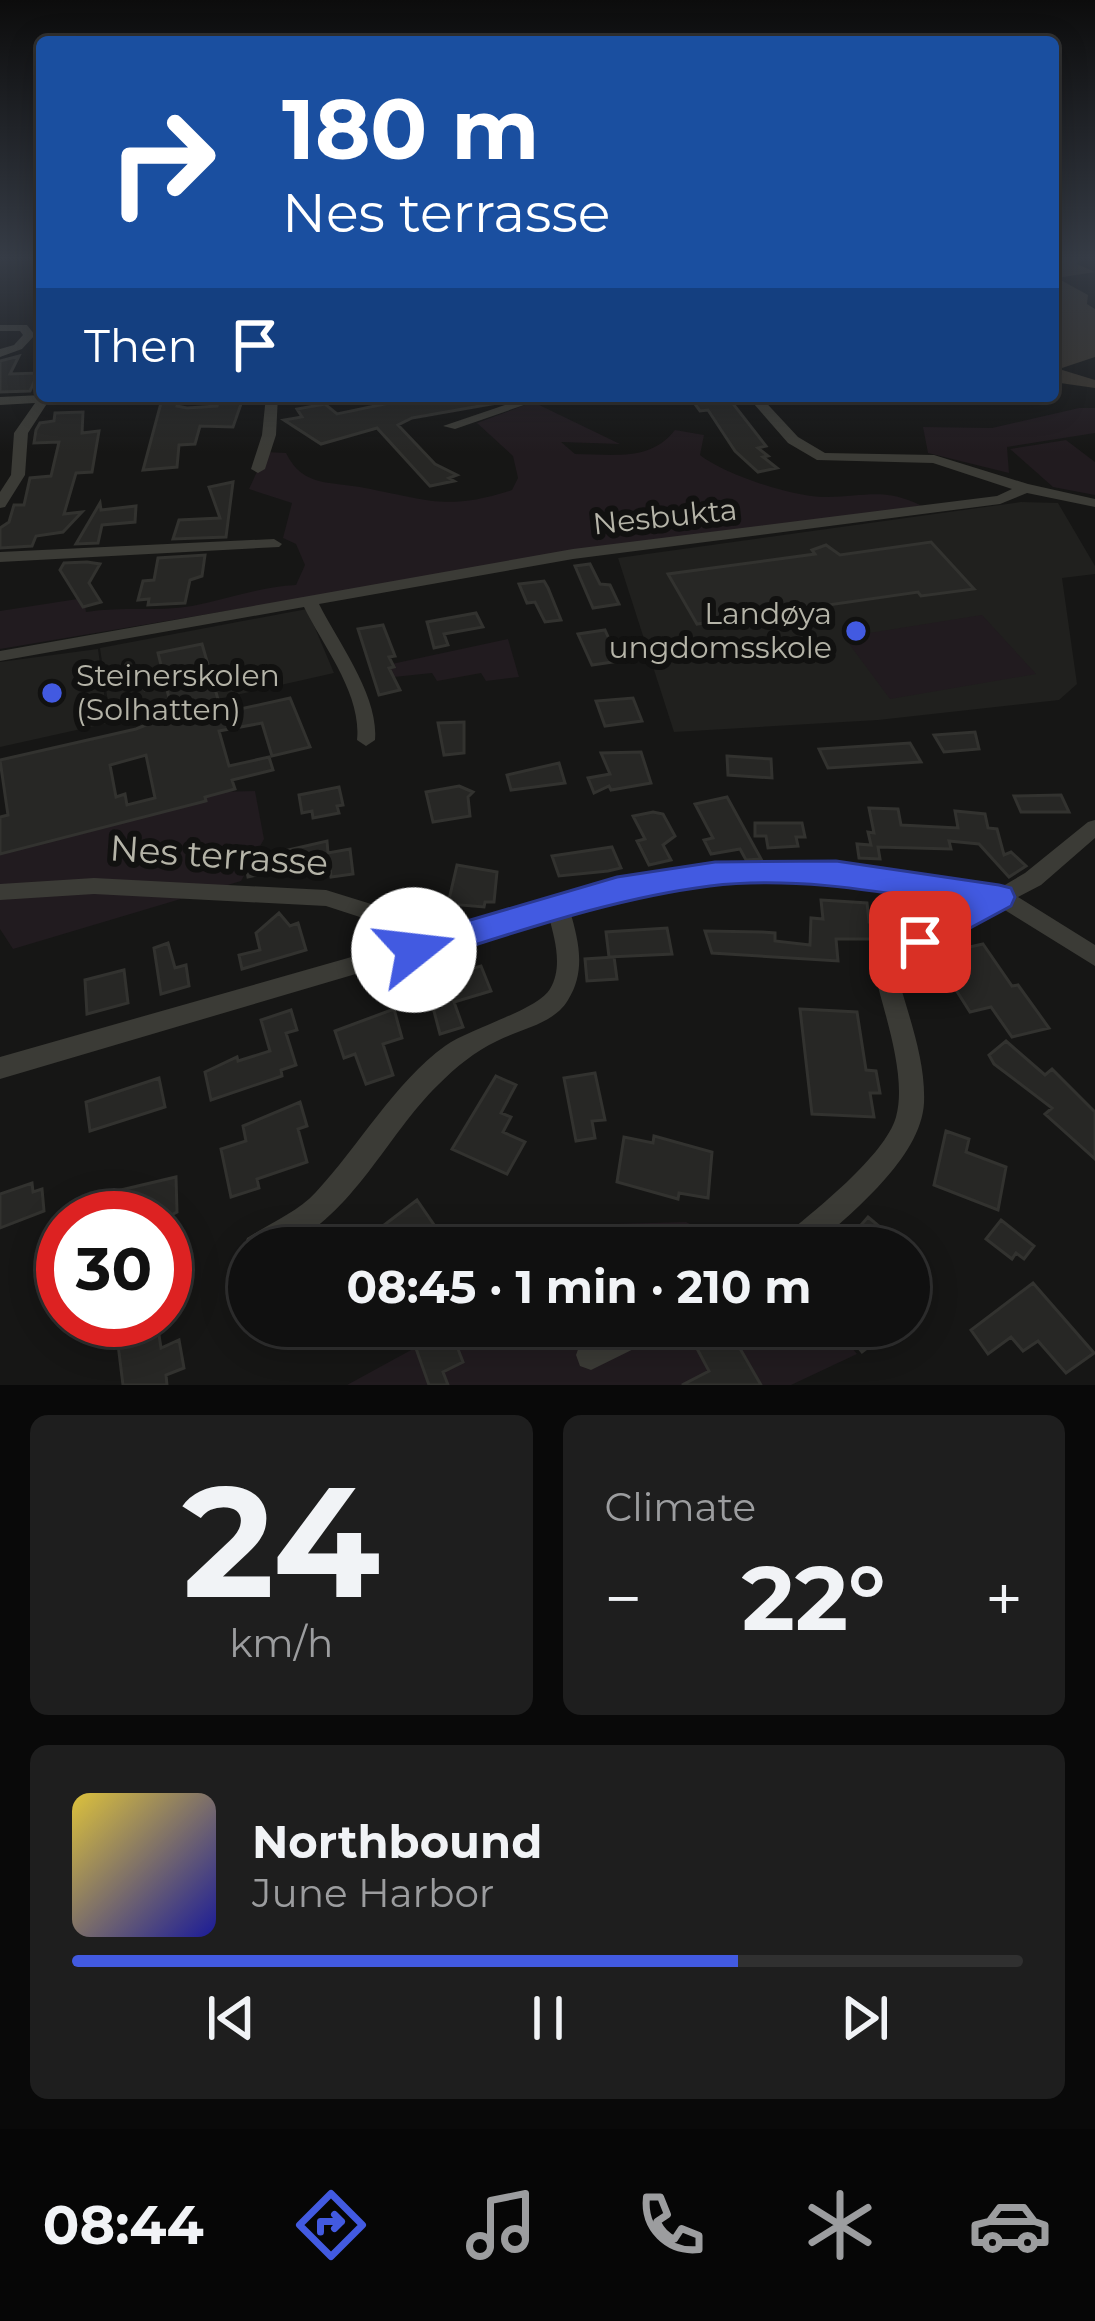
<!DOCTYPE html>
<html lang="en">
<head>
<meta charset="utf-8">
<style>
	:root { --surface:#101010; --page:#1e1e1e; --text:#f1f3f6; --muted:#9c9d9f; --line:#303030; --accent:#425ae1 }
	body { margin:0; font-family:Montserrat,sans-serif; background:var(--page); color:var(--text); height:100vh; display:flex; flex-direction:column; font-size:45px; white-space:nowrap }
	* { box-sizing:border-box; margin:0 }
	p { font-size:39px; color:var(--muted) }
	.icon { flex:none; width:66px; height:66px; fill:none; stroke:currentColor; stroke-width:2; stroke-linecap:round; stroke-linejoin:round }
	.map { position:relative; height:1385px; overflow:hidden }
	.details { display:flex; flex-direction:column; gap:30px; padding:30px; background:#090909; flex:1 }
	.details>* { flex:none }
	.guide { position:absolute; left:36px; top:36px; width:1023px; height:366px; border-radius:12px; box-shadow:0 6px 30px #0003,0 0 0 3px var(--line); background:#1a4fa0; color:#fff; overflow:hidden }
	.speed { position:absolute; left:36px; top:1191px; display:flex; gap:24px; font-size:60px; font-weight:700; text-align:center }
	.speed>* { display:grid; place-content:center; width:156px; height:156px; border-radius:50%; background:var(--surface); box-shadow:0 6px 30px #0003,0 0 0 3px var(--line); line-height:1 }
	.speed .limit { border:18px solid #d22; background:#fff; color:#111 }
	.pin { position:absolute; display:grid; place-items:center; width:102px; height:102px; color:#fff; margin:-51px; border-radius:24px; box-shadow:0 6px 18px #0006 }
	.me { position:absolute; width:132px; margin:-66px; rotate:74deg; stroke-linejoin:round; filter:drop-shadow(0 0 9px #0008) }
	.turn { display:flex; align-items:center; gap:42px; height:252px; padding:0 48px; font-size:54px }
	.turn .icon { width:156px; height:156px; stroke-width:2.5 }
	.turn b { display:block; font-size:84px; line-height:102px }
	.then { display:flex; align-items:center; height:114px; padding:0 48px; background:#0003; gap:24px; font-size:45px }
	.big { font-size:90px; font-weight:700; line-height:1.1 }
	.details .card { flex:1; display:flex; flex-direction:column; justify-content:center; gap:18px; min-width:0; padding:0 42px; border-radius:18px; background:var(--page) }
	.details .dial { align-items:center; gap:0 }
	.dial b { font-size:156px; line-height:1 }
	.song { display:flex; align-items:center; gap:36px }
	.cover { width:144px; height:144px; border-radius:18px; background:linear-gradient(135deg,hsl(50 70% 55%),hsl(240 70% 35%)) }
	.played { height:12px; border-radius:6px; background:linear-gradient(90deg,var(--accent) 70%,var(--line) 70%) }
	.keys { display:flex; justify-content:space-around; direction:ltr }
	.heat { display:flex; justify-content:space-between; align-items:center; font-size:66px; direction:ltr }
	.details .tiles { flex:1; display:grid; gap:30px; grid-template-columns:1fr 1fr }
	.card:last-child { grid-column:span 2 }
	.trip { position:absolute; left:228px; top:1227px; width:702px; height:120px; border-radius:60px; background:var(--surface); box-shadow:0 6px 30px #0003,0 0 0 3px var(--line); font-weight:700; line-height:120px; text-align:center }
	.dock { display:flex; height:192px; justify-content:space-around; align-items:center; background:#060606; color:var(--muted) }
	.dock .icon { width:84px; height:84px }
	.dock .selected { color:var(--accent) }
	.dock b { font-size:54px; color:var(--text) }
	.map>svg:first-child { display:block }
	.built { fill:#20201e }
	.green { fill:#211b1f }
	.water { fill:#39342c }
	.building { fill:#272725; stroke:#32322f; stroke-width:3; fill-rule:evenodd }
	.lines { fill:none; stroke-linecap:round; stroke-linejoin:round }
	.street { fill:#3b3b36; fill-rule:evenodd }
	.route { fill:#425ae1; stroke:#2b3a92; stroke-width:3 }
	.poi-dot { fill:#425ae1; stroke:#111110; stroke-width:4.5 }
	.labels { text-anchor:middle; stroke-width:12; stroke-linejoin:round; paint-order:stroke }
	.street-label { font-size:30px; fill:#b5b4a8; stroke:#111110 }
	.poi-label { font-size:30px; fill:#b5b4a8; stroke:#111110; text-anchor:end }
	.near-street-label { font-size:36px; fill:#b5b4a8; stroke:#111110 }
</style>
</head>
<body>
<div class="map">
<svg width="1095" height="1385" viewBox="0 0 1095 1385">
	<rect width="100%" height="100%" fill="#161615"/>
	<path class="built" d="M1021,502l37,1 37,63v8l-33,4 15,106 -18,16 -181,20 -204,12 -56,-174z
		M307,609l27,64 -223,50 -11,-75z
		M98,649l10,74 -108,24v-85z"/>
	<path class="green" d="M533,402l87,42 -59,-2 14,12c38,0 75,8 100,-24l29,5 -4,20c24,19 90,41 122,42 41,1 60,-11 100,9l-594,88 -328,55v-38l84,-13 2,14c35,-6 70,0 106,-6 35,-7 67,-19 104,-21l9,-20 -9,-21 -13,-6 9,-35 -43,-14 17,-37 20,1c17,35 45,28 79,35 64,12 81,23 147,2l6,-12 -5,-22 -36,-33z
		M1079,408h16v25l-88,14 2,26 -81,-20 -5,-26 69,1z
		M1066,440l29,22v33l-42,-8 -43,-38z
		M982,615l54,59 -146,25 -46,-62z
		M508,639l11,38 -33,4 -5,-8 -44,8 -5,-8 -38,4 -7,-12z
		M255,791l9,48 -23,42 -228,68 -13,-20v-90l175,-46z
		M686,1222l52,26h-160l37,-24z
		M455,1326h379l23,28 -66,31h-444z"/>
	<path class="water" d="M1053,258h28l-4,6 18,8 -38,6 31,17 -1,9 8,5v48l-36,12 36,11v8l-42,-6z"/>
	<path class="building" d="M19,356l-9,18 28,-1 -8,18 -30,1v-31z
		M395,396h101l1,7 -85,15 -14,7 37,39 22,11 -8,3 5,3 -24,5 -53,-58 -56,16 -37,-24 18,-3 -5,-8 28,-5 12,10 62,-13z
		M689,396h38l39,50 -8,2 10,8 -5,1 14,11 -19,4 -23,-21 -27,-41 -8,1z
		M219,401h23l-9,26 -33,-1 -5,18 -16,1 -2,22 -34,3 18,-67 17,-1 -1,4 10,2 30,-2z
		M83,412l-1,21 17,-2 -7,41 -16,1 -12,41 18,-2 -19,20 -27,4 -4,10 -32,2v-20l9,-6 5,-17h10l6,-27 21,-2 8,-34 -25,1 2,-13 4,-7 14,-2 1,-8z
		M233,482l-7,55 -53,2 6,-19 41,-2 -11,-31z
		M100,503l1,7 35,-4 -1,16 -33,3 -4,18 -22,1z
		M931,542l43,47 -53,7 -3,-4 -221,32 -29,-50 147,-20 -3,-4 14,-5 14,10z
		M205,555l-3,21 -12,4 -5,23 -37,2 1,-6 -11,1 5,-19 11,-1 4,-22z
		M87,562l13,2 -11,19 12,19 -18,5 -23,-37 4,-7z
		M590,564l10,20 10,1 9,19 -26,4 -18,-42z
		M544,581l4,7 13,32 -16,2 -10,-20 -8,1 -8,-19z
		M476,613l7,14 -39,7 4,11 -14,3 -7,-26z
		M383,625l12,31 -6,1 5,10 -5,1 11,22 -21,5 -21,-66z
		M605,630l14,31 -27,4 -14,-31z
		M202,644l20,69 68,-15 20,49 -38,9 -10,-33 -43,8 10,35 40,-9 4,13 -41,10 3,9 -30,8 1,4 -206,53v-37l8,-2 -8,-55 136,-31 37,-15 -7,-28 -21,4 -4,-17 21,-4 -4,-16zM146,755l9,43 -28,7 -2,-11 -9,3 -6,-32z
		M633,698l9,23 -37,5 -9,-25z
		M464,722v31l-20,2 -6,-32z
		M975,732l4,17 -35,3 -10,-17z
		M910,743l11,19 -93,6 -9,-19z
		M641,752l10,31 -40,7 -2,-4 -15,7 -6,-15 22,-4 -9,-21z
		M727,756l44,3 1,19 -44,-3z
		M559,763l6,20 -54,7 -4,-15z
		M459,786l14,6 -5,5 2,19 -37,6 -7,-30z
		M339,787l4,18 -6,1 2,7 -26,5 -1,-7 -10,2 -3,-18z
		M1061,795l8,17h-48l-7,-16z
		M727,797l34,62 -15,1 -6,-11 -29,5 -7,-14 9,-2 -18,-34z
		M869,808l29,1 3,16 57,3 -3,-17 30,3 3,14 9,1 7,26 7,-3 15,14 -17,11 -30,-33 -30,-3 2,8 -73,-2 2,12 -21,-1 -2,-14 14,1 -3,-13 6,1z
		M653,812l10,2 12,22 -12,9 8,15 -22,5 -12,-24 8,-2 -12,-23z
		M755,823h47l3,14h-9l2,9 -30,2 -2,-12h-11z
		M327,841l1,12 22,-4 3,25 -22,3 -1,-9 -27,4h-12l-1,-4 -42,9 -3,-17z
		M612,847l9,21 -13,3 -49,5 -7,-20z
		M457,865l40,7 -3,30h-9l-1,5 -36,-3z
		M821,900l46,3 2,19 13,1 2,16h-48l2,22 -126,-8 -7,-22 57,1 13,1v8l35,4 1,-27 12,1z
		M279,913l11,13 8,-3 8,27 -64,19 -3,-14 21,-5 -4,-17z
		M667,928l5,26 -63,3 -3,-25z
		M168,943l7,25 11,-3 3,21 -28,8 -7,-46z
		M983,944l29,42 6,-1 31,43 -37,9 -21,-30 -21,5 -36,-57z
		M614,957l3,22 -30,2 -2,-22z
		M481,966l10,25 -37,11 9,25 -23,7 -14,-53z
		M124,970l4,33 -41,11 -2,-34z
		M394,1009l8,29 -19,6 10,31 -27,9 -11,-30 -11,4 -9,-27z
		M800,1009l57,3 9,58 10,1 4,22h-10l4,24 -62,-3z
		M291,1010l6,20 -11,3 10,32 -15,5 1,6 -71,24 -6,-28 32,-15 1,4 32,-10 -9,-31z
		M1006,1041l39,34 7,-6 43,43v47l-50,-45 7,-6 -58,-44 -5,-9z
		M595,1073l10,47 -13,1 3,17 -19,3 -12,-63z
		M496,1076l20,9 -15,28 10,4 -8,15 22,10 -18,32 -55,-25z
		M159,1078l6,29 -75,24 -4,-29z
		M300,1102l7,24 -9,3 9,33 -50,17 2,9 -28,9 -10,-48 25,-8 -3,-15z
		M946,1131l23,8 -3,13 40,15 -8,43 -64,-25z
		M654,1136l58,16 -4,46 -29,-5 -1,6 -61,-17 7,-45 29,6z
		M176,1177l1,35 -12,6h-61v-24z
		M32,1183l1,9 9,-3 2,22 -44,17v-34z
		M417,1200l26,38 -14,10h-75z
		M868,1217l37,31h-64z
		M1001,1220l33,26 -10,13 -8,-6 -4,6 -26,-20z
		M1033,1283l61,70 -28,20 -28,-32 -15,10 -12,-14 -23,17 -17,-24z
		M115,1320h18l1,10 23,-8 4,26 18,-8 5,28 -18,7 1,10h-44z
		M408,1326h41l14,36 -20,10 5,13h-19z
		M721,1326h6l34,59h-79l27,-14 -16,-30z
		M841,1326h55l-34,26z"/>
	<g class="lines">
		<path class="street" d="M0,325h27l8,10 -13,14 -22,8v-8l14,-4 9,-10 -3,-4h-20z
			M42,395l44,1 -6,4 -32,2 -20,31 -3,42 -20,32 -5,1v-16l11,-17 3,-42 21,-30 -35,2v-8z
			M266,396h12l-2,39 -11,34 -7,4 -7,-4 11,-34z
			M531,396h19l-95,33 -12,-3z
			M747,396h13l38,41 27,16 109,2 94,29 67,15v8l-68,-14 -27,11 -427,55 -254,45c19,38 60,92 56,136l-9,6 -9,-6c5,-46 -34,-94 -53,-133l-304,54v-10l573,-102 424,-53 15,-7 -79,-26 -116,-3 -29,-17z
			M274,539l8,5 -3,3 -279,15v-10z
			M1095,820v18l-54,47 -23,12 77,48v21l-95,-59 -105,59c11,44 31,91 29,137 -3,55 -73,110 -111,145h-35l4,-10c31,-26 103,-82 114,-121 12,-43 -15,-112 -24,-155l3,-6 100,-55c-104,-19 -210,-29 -315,-13 -31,5 -61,14 -90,23 9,31 16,60 -2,89 -14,24 -48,29 -71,41 -23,11 -41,26 -59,44 -52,51 -84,129 -153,161 -10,4 -24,2 -36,2v10l-6,-10 4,-10c22,-14 52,-27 69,-46 42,-45 79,-110 129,-146 25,-18 93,-36 105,-57 13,-22 5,-49 -1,-72l-549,162v-22l397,-113 -28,-24 -43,-14 -232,-12 -94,6v-16l94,-6 232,12 58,18 20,14 14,16 199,-57 43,-9 110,-9 130,8 98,18 27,-16 63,-51z
			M618,1326h47l-5,10 -69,34 -11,-4 -4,-11 4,-11z"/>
	</g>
	<linearGradient id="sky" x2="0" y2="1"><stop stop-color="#0c0c0c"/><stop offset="0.57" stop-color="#363c46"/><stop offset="1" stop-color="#363c46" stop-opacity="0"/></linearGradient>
	<rect width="1095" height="452" fill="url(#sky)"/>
	<path class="route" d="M836,861l163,24 12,3 4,9 -4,9 -91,49 -13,-4 -5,-9 5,-10 52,-28c-82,-13 -166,-28 -249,-18 -102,13 -198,48 -296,78l-12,-4 -5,-10 5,-10 215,-63 98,-15z"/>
	<g class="poi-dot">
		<circle cx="856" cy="631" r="12"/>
		<circle cx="52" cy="693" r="12"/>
	</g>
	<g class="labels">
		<g class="street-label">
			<text transform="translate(665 517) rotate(-6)" y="10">Nesbukta</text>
		</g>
		<g class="poi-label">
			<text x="832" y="624">Landøya<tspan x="832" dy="34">ungdomsskole</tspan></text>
			<text x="76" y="686" text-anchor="start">Steinerskolen<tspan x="76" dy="34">(Solhatten)</tspan></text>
		</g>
		<g class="near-street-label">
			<text transform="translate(219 855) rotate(4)" y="13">Nes terrasse</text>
		</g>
	</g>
</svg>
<div class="speed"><div class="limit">30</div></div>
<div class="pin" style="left:920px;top:942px;background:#d93025"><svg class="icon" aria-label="arrive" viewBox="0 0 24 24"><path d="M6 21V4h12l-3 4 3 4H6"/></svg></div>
<svg class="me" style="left:414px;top:950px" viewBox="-20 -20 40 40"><circle r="19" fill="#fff"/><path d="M0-13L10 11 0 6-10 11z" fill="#425ae1"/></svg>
<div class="trip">08:45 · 1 min · 210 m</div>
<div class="guide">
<div class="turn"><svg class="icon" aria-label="right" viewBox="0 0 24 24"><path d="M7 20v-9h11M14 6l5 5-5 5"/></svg><div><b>180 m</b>Nes terrasse</div></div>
<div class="then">Then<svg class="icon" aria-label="arrive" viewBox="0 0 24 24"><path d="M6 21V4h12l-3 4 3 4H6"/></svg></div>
</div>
</div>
<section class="details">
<div class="tiles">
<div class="card dial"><b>24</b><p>km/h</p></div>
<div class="card"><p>Climate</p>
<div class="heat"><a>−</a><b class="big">22°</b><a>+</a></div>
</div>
<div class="card">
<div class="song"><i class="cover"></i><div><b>Northbound</b><p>June Harbor</p></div></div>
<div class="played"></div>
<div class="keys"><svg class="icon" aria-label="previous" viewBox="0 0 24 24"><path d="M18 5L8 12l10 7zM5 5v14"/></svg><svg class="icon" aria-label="pause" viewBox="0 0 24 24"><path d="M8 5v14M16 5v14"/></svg><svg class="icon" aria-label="next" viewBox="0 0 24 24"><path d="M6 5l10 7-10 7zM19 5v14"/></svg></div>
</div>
</div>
</section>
<nav class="dock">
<b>08:44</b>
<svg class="icon selected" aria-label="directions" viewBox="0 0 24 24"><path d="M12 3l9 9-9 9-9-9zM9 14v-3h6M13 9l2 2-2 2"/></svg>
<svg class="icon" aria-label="music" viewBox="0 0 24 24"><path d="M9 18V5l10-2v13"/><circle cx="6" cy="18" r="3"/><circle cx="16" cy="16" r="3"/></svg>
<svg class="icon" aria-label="phone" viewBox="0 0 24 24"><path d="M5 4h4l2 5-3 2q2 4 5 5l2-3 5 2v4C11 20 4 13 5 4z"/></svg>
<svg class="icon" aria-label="climate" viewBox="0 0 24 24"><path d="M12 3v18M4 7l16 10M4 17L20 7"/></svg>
<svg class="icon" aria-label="car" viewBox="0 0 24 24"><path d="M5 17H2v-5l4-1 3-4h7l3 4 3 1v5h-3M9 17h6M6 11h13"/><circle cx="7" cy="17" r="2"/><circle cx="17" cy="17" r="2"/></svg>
</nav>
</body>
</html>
